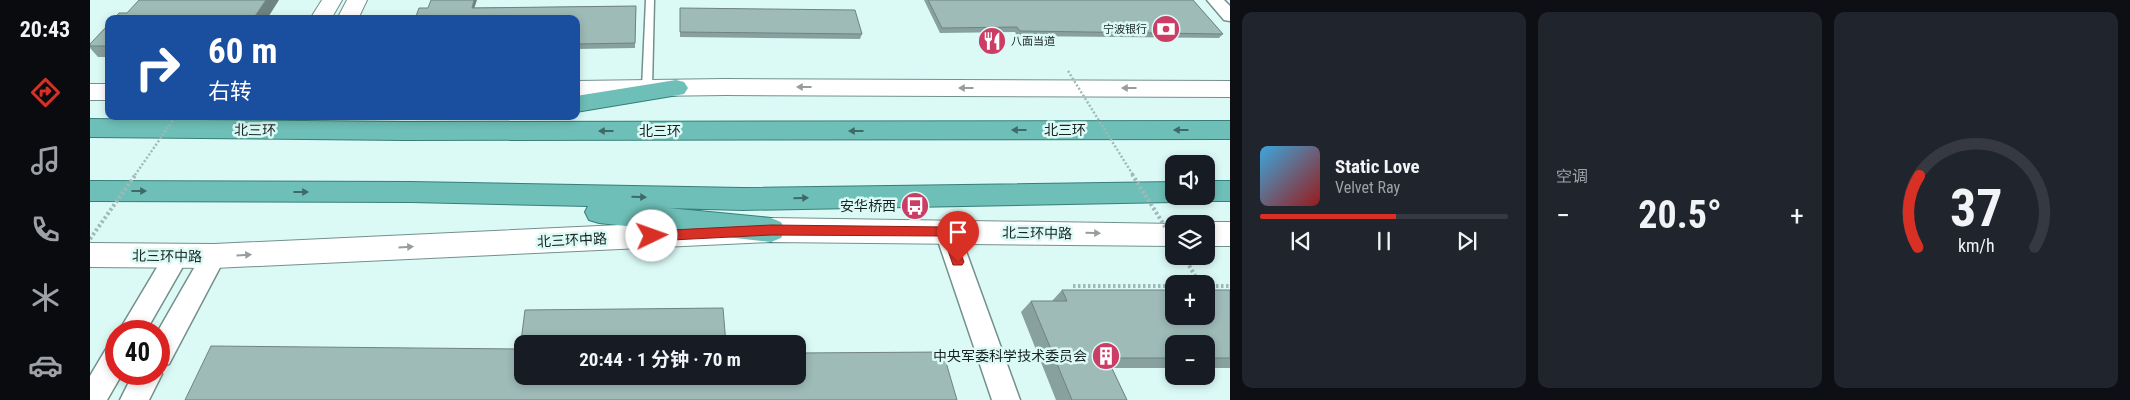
<!DOCTYPE html>
<html lang="zh">
<head>
<meta charset="utf-8">
<style>
	:root { --surface:#171b24; --page:#20242c; --text:#f1f3f6; --muted:#9ea1a6; --line:#363941; --accent:#d93025 }
	body { margin:0; font-family:"Roboto Condensed","Noto Sans SC",sans-serif; background:var(--page); color:var(--text); height:100vh; display:flex; flex-direction:column; font-size:19px; white-space:nowrap }
	* { box-sizing:border-box; margin:0 }
	p { font-size:16px; color:var(--muted) }
	.icon { flex:none; width:28px; height:28px; fill:none; stroke:currentColor; stroke-width:2; stroke-linecap:round; stroke-linejoin:round }
	.map { position:relative; flex:1; overflow:hidden }
	.drawer { display:flex; flex-direction:column; gap:12px; padding:12px; background:#0d0f14; width:900px }
	.drawer>* { flex:none }
	.banner { position:absolute; left:15px; top:15px; width:475px; height:105px; border-radius:10px; box-shadow:0 2px 8px #0003; background:#1a4fa0; color:#fff; overflow:hidden }
	.controls { position:absolute; left:1075px; top:155px; display:grid; gap:10px }
	.controls a { display:grid; place-items:center; width:50px; height:50px; border-radius:10px; background:var(--surface); box-shadow:0 2px 8px #0003; font-size:25px }
	.speed { position:absolute; left:15px; top:320px; display:flex; gap:10px; font-size:25px; font-weight:700; text-align:center }
	.speed>* { display:grid; place-content:center; width:65px; height:65px; border-radius:50%; background:var(--surface); box-shadow:0 2px 8px #0003; line-height:1 }
	.speed .limit { border:8px solid #d22; background:#fff; color:#111 }
	.pin { position:absolute; display:grid; place-items:center; width:42px; height:42px; color:#fff; margin:-51px -21px; border-radius:50% 50% 50% 0; rotate:-45deg; box-shadow:0 0 5px #0007 }
	.pin .icon { rotate:45deg }
	.me { position:absolute; width:55px; margin:-28px; rotate:87deg; stroke-linejoin:round; filter:drop-shadow(0 0 4px #0008) }
	.turn { display:flex; align-items:center; gap:18px; height:105px; padding:0 20px; font-size:22px }
	.turn .icon { width:65px; height:65px; stroke-width:2.5 }
	.turn b { display:block; font-size:35px; line-height:42px }
	.big { font-size:38px; font-weight:700; line-height:1.1 }
	.drawer .widget { flex:1; display:flex; flex-direction:column; justify-content:center; gap:8px; min-width:0; padding:0 18px; border-radius:10px; background:var(--page) }
	.drawer .dial { align-items:center; gap:0 }
	.dial svg { height:130px; overflow:visible; fill:none; stroke:var(--line); stroke-width:7; stroke-linecap:round; text-anchor:middle }
	.dial text { fill:var(--text); stroke:none }
	.song { display:flex; align-items:center; gap:15px }
	.cover { width:60px; height:60px; border-radius:8px; background:linear-gradient(135deg,hsl(200 70% 55%),hsl(0 70% 35%)) }
	.played { height:5px; border-radius:2px; background:linear-gradient(90deg,var(--accent) 55%,var(--line) 55%) }
	.keys { display:flex; justify-content:space-around; direction:ltr }
	.heat { display:flex; justify-content:space-between; align-items:center; font-size:28px; direction:ltr }
	.drawer .tiles { flex:1; display:grid; gap:12px; grid-template-columns:repeat(3,1fr) }
	.trip { position:absolute; left:424px; top:335px; width:292px; height:50px; border-radius:10px; background:var(--surface); box-shadow:0 2px 8px #0003; font-weight:700; line-height:50px; text-align:center }
	main { display:flex; flex:1; min-height:0 }
	.tab-bar { display:flex; flex-direction:column; width:90px; justify-content:space-around; align-items:center; background:#090b0e; color:var(--muted) }
	.tab-bar .icon { width:35px; height:35px }
	.tab-bar .selected { color:var(--accent) }
	.tab-bar b { font-size:22px; color:var(--text) }
	.map>svg:first-child { display:block }
	.lines { fill:none; stroke-linecap:round; stroke-linejoin:round }
	.service-casing { stroke:#74908d; stroke-width:3 }
	.minor-casing { stroke:#74908d; stroke-width:3 }
	.tertiary-casing { stroke:#74908d; stroke-width:2 }
	.trunk-casing { stroke:#387e78; stroke-width:2 }
	.path { stroke:#a0b9b6; stroke-width:4; stroke-dasharray:2.5 2.5; stroke-linecap:butt }
	.service { fill:#fff; fill-rule:evenodd }
	.minor { fill:#fff; fill-rule:evenodd }
	.tertiary { fill:#fff; fill-rule:evenodd }
	.trunk { fill:#6ebfb8; fill-rule:evenodd }
	.path-bridge-far1 { stroke:#a0b9b6; stroke-width:2.5; stroke-dasharray:2 2; stroke-linecap:butt }
	.path-bridge { stroke:#a0b9b6; stroke-width:4; stroke-dasharray:2.5 2.5; stroke-linecap:butt }
	.wall { fill:#88a19e }
	.shaded-wall { fill:#6f8381 }
	.building { fill:#9ebbb8; stroke:#6f8381 }
	.oneway { fill:#979c9c }
	.oneway2 { fill:#3f6966 }
	.route { fill:#d93025; stroke:#8d1f18 }
	.labels { text-anchor:middle; stroke-width:5; stroke-linejoin:round; paint-order:stroke }
	.far-poi-label { font-size:11px; fill:#182322; stroke:#dbfaf6; text-anchor:end }
	.street-label { font-size:14px; fill:#182322; stroke:#dbfaf6 }
	.poi-label { font-size:14px; fill:#182322; stroke:#dbfaf6; text-anchor:end }
</style>
</head>
<body>
<main>
<nav class="tab-bar">
<b>20:43</b>
<svg class="icon selected" aria-label="directions" viewBox="0 0 24 24"><path d="M12 3l9 9-9 9-9-9zM9 14v-3h6M13 9l2 2-2 2"/></svg>
<svg class="icon" aria-label="music" viewBox="0 0 24 24"><path d="M9 18V5l10-2v13"/><circle cx="6" cy="18" r="3"/><circle cx="16" cy="16" r="3"/></svg>
<svg class="icon" aria-label="phone" viewBox="0 0 24 24"><path d="M5 4h4l2 5-3 2q2 4 5 5l2-3 5 2v4C11 20 4 13 5 4z"/></svg>
<svg class="icon" aria-label="climate" viewBox="0 0 24 24"><path d="M12 3v18M4 7l16 10M4 17L20 7"/></svg>
<svg class="icon" aria-label="car" viewBox="0 0 24 24"><path d="M5 17H2v-5l4-1 3-4h7l3 4 3 1v5h-3M9 17h6M6 11h13"/><circle cx="7" cy="17" r="2"/><circle cx="17" cy="17" r="2"/></svg>
</nav>
<div class="map">
<svg width="1140" height="400" viewBox="0 0 1140 400">
	<rect width="100%" height="100%" fill="#dbfaf6"/>
	<g class="lines">
		<defs>
			<path id="service" d="M556,0h8l-2,88 -5,3 -5,-3z"/>
			<path id="minor" d="M1117,0h17l6,6v15l-6,-1z
				M857,223l8,2 4,7 61,168h-28l-57,-168 4,-7z
				M87,246l9,3 3,7 -43,75h-27l49,-82z
				M124,246l9,3 3,7 -57,108 -10,3 3,7 -13,26h-29l13,-26h26l-1,-43 47,-82z
				M26,345v29h6l-15,26h-17v-24l16,-27z"/>
			<path id="tertiary" d="M232,0h20l-11,19h-21z
				M257,0h20l-9,19h-21z
				M635,79l505,2v16l-505,-2 -149,2v-16z
				M0,84h19v16h-19z
				M681,218l407,6h-4v22l-403,-4 -557,26 -124,-1v-24l124,1z
				M1116,222h24v24h-24v-22h-4z"/>
			<path id="trunk" d="M586,80l8,2 4,6 -4,6 -108,18v-16z
				M0,119l315,3 825,-1v18l-825,1 -315,-3z
				M0,181l321,1 332,6 431,-6v14h11l-1,3 -10,3 -431,8 -75,-2 103,10 10,4 4,8 -4,8 -10,4 -172,-19 -10,-3 -4,-8 3,-6 -177,-4 -321,-1z
				M1116,181h24v20h-24l-10,-3 -1,-2h11z"/>
		</defs>
		<use href="#service" class="service-casing"/>
		<use href="#minor" class="minor-casing"/>
		<use href="#tertiary" class="tertiary-casing"/>
		<use href="#trunk" class="trunk-casing"/>
		<path class="path" d="M1094,257l16,27
			M983,286h101
			M1116,286h24"/>
		<use href="#service" class="service"/>
		<use href="#minor" class="minor"/>
		<use href="#tertiary" class="tertiary"/>
		<use href="#trunk" class="trunk"/>
		<path class="path-bridge-far1" d="M978,71l65,104
			M45,175l41,-59"/>
		<path class="path-bridge" d="M1042,174l42,67
			M0,239l46,-65"/>
	</g>
	<path class="wall" d="M834,0h269l30,34 -4,4 -202,-2 -2,-4 -75,1z
		M546,6l-1,42 -59,1v-30l-148,-11z
		M590,8l182,26 -2,5 -180,-2z
		M19,24v33h-11l-8,-9v-4z
		M972,290h168v78h-24v-24h-32v24h-62l15,32h-71l-35,-88 10,-11h21z"/>
	<path class="shaded-wall" d="M176,0h13l-12,19h-14z
		M384,0h3l-4,12 -1,-4z"/>
	<path class="building" d="M49,0h127l-13,19h-139l5,-6h8z
		M341,0h43l-2,8 164,-2 -1,37 -59,1v-25h-161l4,-11h9z
		M838,0h265l30,34 -203,-3 -3,-4 -75,1z
		M590,8l175,2 7,24 -182,-2z
		M19,24v22h-19v-2z
		M972,290h112v26h32v-26h24v68h-24v-14h-32v14h-67l20,42h-55l-41,-99h36z
		M633,308l3,36h-204v32h276v-23l145,-1 14,48h-772l26,-54 309,3 5,-39z"/>
	<defs><path id="oneway-solid" d="M-6-.8H1V-3.2L6.5 0L1 3.2V.8H-6Z" transform="scale(1.25)"/></defs>
	<g class="oneway">
		<use href="#oneway-solid" transform="translate(714 87) rotate(-180)"/>
		<use href="#oneway-solid" transform="translate(876 88) rotate(-180)"/>
		<use href="#oneway-solid" transform="translate(1039 88) rotate(-180)"/>
		<use href="#oneway-solid" transform="translate(1003 233) rotate(1)"/>
		<use href="#oneway-solid" transform="translate(316 247) rotate(-3)"/>
		<use href="#oneway-solid" transform="translate(154 255) rotate(-3)"/>
	</g>
	<g class="oneway2">
		<use href="#oneway-solid" transform="translate(929 130) rotate(180)"/>
		<use href="#oneway-solid" transform="translate(1091 130) rotate(180)"/>
		<use href="#oneway-solid" transform="translate(516 131) rotate(180)"/>
		<use href="#oneway-solid" transform="translate(766 131) rotate(-180)"/>
		<use href="#oneway-solid" transform="translate(49 191)"/>
		<use href="#oneway-solid" transform="translate(211 192)"/>
		<use href="#oneway-solid" transform="translate(549 197) rotate(1)"/>
		<use href="#oneway-solid" transform="translate(711 198) rotate(-1)"/>
	</g>
	<path class="route" d="M681,225l176,2 6,5 11,30 -2,3h-9l-10,-29 -172,-1 -119,6 -6,-5 6,-5z"/>
	<defs>
		<symbol id="bank-disc" viewBox="-11 -11 22 22"><circle r="9.5" fill="#cc3d65" stroke="#dbfaf6"/><path d="M-6-4H6V4H-6ZM0-2.3a2.3 2.3 0 1 0 0 4.6a2.3 2.3 0 1 0 0-4.6Z" fill="#fff"/></symbol>
		<symbol id="restaurant-disc" viewBox="-11 -11 22 22"><circle r="9.5" fill="#cc3d65" stroke="#dbfaf6"/><path d="M-5-6h1v4h1v-4h1v4h1v-4h1v5L-1.5 .5V6h-2V.5L-5-1ZM5-6V6H3V1.5H1.5Q1.5-4 5-6Z" fill="#fff"/></symbol>
		<symbol id="bus-disc" viewBox="-11 -11 22 22"><circle r="9.5" fill="#cc3d65" stroke="#dbfaf6"/><path d="M-5-6H5V4H4V6H2V4H-2V6H-4V4H-5ZM-3.5-4V0h7V-4ZM-3.5 1.2v1.5H-2V1.2ZM2 1.2v1.5H3.5V1.2Z" fill="#fff"/></symbol>
		<symbol id="building-disc" viewBox="-11 -11 22 22"><circle r="9.5" fill="#cc3d65" stroke="#dbfaf6"/><path d="M-4-6H4V6H1V3H-1V6H-4ZM-2.5-4.3h1.7v1.8h-1.7ZM.8-4.3h1.7v1.8H.8ZM-2.5-1h1.7V.8h-1.7ZM.8-1h1.7V.8H.8Z" fill="#fff"/></symbol>
	</defs>
	<g fill-rule="evenodd">
		<use href="#bank-disc" x="1060" y="13" width="32" height="32"/>
		<use href="#restaurant-disc" x="886" y="25" width="32" height="32"/>
		<use href="#bus-disc" x="809" y="190" width="32" height="32"/>
		<use href="#building-disc" x="1000" y="340" width="32" height="32"/>
	</g>
	<g class="labels">
		<g class="far-poi-label">
			<text x="1057" y="33">宁波银行</text>
			<text x="921" y="45" text-anchor="start">八面当道</text>
		</g>
		<g class="street-label">
			<text transform="translate(165 130) rotate(1)" y="5">北三环</text>
			<text x="975" y="135">北三环</text>
			<text x="570" y="136">北三环</text>
			<text transform="translate(947 233) rotate(1)" y="5">北三环中路</text>
			<text transform="translate(482 240) rotate(-3)" y="5">北三环中路</text>
			<text transform="translate(77 256) rotate(1)" y="5">北三环中路</text>
		</g>
		<g class="poi-label">
			<text x="806" y="211">安华桥西</text>
			<text x="997" y="361">中央军委科学技术委员会</text>
		</g>
	</g>
</svg>
<div class="controls">
<a><svg class="icon" aria-label="sound" viewBox="0 0 24 24"><path d="M4 9h4l5-4v14l-5-4H4zM17 9q2 3 0 6"/></svg></a>
<a><svg class="icon" aria-label="layers" viewBox="0 0 24 24"><path d="M12 4l9 5-9 5-9-5zM3 14l9 5 9-5"/></svg></a>
<a>+</a>
<a>−</a>
</div>
<div class="speed"><div class="limit">40</div></div>
<div class="pin" style="left:868px;top:262px;background:#d93025"><svg class="icon" aria-label="arrive" viewBox="0 0 24 24"><path d="M6 21V4h12l-3 4 3 4H6"/></svg></div>
<svg class="me" style="left:562px;top:236px" viewBox="-20 -20 40 40"><circle r="19" fill="#fff"/><path d="M0-13L10 11 0 6-10 11z" fill="#d93025"/></svg>
<div class="trip">20:44 · 1 分钟 · 70 m</div>
<div class="banner">
<div class="turn"><svg class="icon" aria-label="right" viewBox="0 0 24 24"><path d="M7 20v-9h11M14 6l5 5-5 5"/></svg><div><b>60 m</b>右转</div></div>
</div>
</div>
<section class="drawer">
<div class="tiles">
<div class="widget">
<div class="song"><i class="cover"></i><div><b>Static Love</b><p>Velvet Ray</p></div></div>
<div class="played"></div>
<div class="keys"><svg class="icon" aria-label="previous" viewBox="0 0 24 24"><path d="M18 5L8 12l10 7zM5 5v14"/></svg><svg class="icon" aria-label="pause" viewBox="0 0 24 24"><path d="M8 5v14M16 5v14"/></svg><svg class="icon" aria-label="next" viewBox="0 0 24 24"><path d="M6 5l10 7-10 7zM19 5v14"/></svg></div>
</div>
<div class="widget"><p>空调</p>
<div class="heat"><a>−</a><b class="big">20.5°</b><a>+</a></div>
</div>
<div class="widget dial"><svg viewBox="0 0 100 80">
<path d="M14 69A42 42 0 1 1 86 69"/>
<path d="M14 69A42 42 0 0 1 15 25" stroke="#d93025"/>
<text x="50" y="56" font-size="32" font-weight="700">37</text>
<text x="50" y="72" font-size="11">km/h</text>
</svg></div>
</div>
</section>
</main>
</body>
</html>
